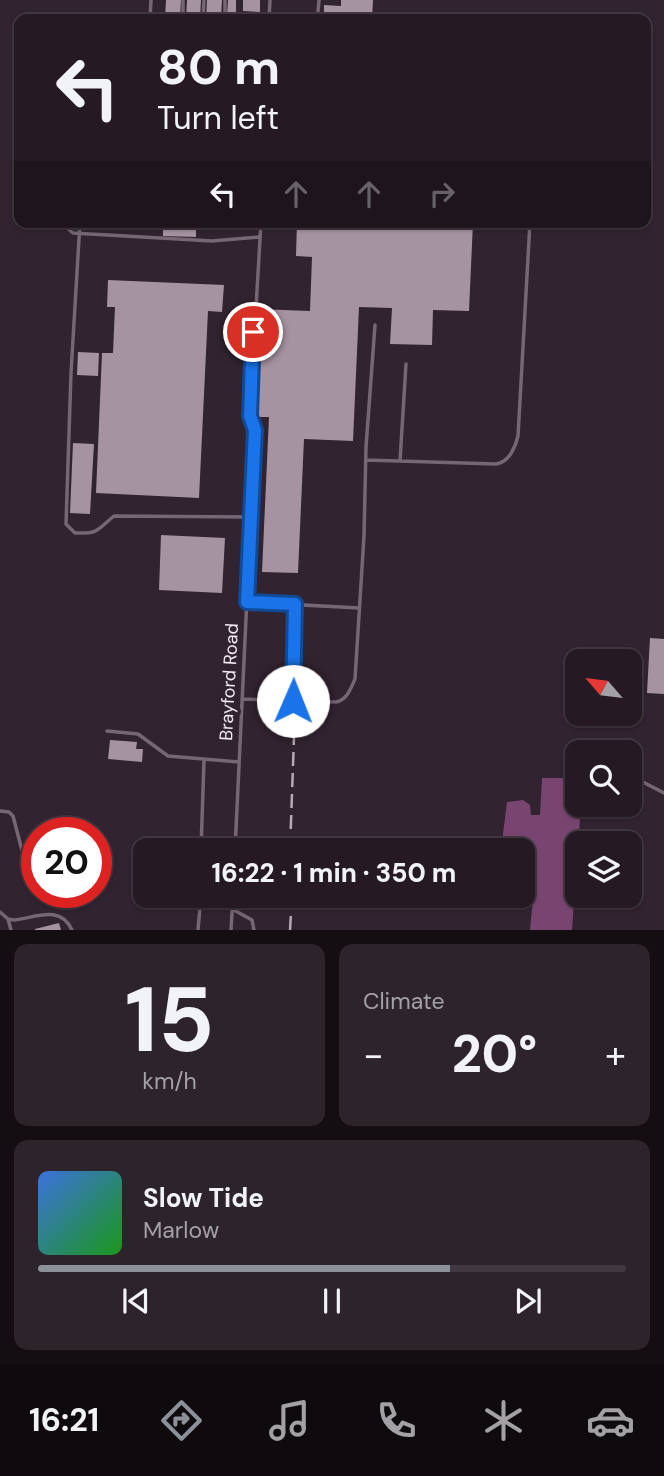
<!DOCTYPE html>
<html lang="en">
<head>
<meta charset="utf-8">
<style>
	:root { --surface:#251a23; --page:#2d232b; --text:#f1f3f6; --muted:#a3a1a6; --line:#423841; --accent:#8c9099 }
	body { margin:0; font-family:"DM Sans",sans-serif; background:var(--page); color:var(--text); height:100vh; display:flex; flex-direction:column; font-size:26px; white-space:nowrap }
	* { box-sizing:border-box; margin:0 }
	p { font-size:23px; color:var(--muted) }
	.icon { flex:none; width:38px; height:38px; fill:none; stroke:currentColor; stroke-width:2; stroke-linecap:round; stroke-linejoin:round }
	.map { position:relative; height:930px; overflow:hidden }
	.panel { display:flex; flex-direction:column; gap:14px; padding:14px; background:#140e13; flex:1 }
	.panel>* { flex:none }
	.banner { position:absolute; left:14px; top:14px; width:637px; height:214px; border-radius:14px; box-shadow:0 2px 5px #0004,0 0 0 2px var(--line); background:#251a23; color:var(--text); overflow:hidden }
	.needle { width:46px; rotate:298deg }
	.tools { position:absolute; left:565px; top:649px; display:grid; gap:14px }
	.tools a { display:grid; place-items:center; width:77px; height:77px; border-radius:14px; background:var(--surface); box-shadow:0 2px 5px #0004,0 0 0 2px var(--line); font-size:35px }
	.speed { position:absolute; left:21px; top:817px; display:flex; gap:14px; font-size:35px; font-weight:700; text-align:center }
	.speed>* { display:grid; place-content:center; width:91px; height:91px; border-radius:50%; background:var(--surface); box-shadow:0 2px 5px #0004,0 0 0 2px var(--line); line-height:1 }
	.speed .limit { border:10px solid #d22; background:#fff; color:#111 }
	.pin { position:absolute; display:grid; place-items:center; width:60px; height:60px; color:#fff; margin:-30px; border:4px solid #fff; border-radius:50%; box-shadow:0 2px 7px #0007 }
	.me { position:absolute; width:77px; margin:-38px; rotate:1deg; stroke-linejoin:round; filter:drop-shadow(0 0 5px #0008) }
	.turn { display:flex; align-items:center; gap:24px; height:147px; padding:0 28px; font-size:32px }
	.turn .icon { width:91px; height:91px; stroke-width:2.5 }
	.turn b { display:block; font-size:49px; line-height:60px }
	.lanes { display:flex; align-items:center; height:66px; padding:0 28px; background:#0003; justify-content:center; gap:35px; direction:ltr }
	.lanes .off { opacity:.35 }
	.big { font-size:52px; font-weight:800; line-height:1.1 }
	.panel .tile { flex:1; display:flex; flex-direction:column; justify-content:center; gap:10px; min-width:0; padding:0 24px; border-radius:14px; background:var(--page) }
	.panel .dial { align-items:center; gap:0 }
	.dial b { font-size:91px; line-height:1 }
	.song { display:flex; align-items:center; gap:21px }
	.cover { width:84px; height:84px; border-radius:10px; background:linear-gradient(135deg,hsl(220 70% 55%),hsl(120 70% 35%)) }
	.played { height:7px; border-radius:4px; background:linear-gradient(90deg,var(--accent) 70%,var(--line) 70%) }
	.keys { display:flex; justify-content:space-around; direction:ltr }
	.heat { display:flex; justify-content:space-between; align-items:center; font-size:38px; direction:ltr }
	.panel .tiles { flex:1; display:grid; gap:14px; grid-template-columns:1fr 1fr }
	.tile:last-child { grid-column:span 2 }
	.trip { position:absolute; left:133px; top:838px; width:402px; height:70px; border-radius:14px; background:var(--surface); box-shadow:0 2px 5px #0004,0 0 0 2px var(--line); font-weight:800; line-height:70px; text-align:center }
	.menu { display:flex; height:112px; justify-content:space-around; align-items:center; background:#0f0a0e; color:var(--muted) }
	.menu .icon { width:49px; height:49px }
	.menu .active { color:var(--accent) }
	.menu b { font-size:32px; color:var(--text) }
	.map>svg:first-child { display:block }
	.water { fill:#784570 }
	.building { fill:#a593a2 }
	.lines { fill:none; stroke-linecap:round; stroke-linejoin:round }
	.service { stroke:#776674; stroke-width:3.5 }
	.rail { stroke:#b6aab4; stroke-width:2.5; stroke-dasharray:14 7; stroke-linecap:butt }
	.route-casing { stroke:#114b97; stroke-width:18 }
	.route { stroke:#1a73e8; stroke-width:12 }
	.labels { text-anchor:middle; stroke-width:7; stroke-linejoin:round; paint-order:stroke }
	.street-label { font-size:18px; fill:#f3e9f1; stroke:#31232f }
</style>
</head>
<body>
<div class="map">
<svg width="664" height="930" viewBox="0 0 664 930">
	<rect width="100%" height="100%" fill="#31232f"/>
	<path class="water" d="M542,778h35l1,27h3l-9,125h-42l4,-42 -6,-4 -5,21 -19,-1 -1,-8h20v-46h-22l6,-48 16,-2 7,5 1,10h9z"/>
	<path class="building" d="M166,0h15l-1,19h-15z
		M187,0h14l-1,19h-14z
		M207,0h15l-1,19h-15z
		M228,0h8v15h-9z
		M243,0h17v12l-17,-1z
		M341,0h32l-1,19h-48v-14l17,1z
		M120,222h86l-1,5 -9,-1v11l-33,-1v-7l-43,-2z
		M297,222h176l-4,89 -36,-1 -1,35 -42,-1 2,-36 -33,-1 -6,134 -49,-2 -6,134 -36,-1 7,-155h-17l5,-108 53,2 2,-54 -16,-1z
		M108,280l116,5 -2,27 -14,-1 -9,187 -103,-5 6,-140h11l2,-46h-8z
		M78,352l21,1 -1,23 -21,-1z
		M73,443l21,1 -4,70 -20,-1z
		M161,535l64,3 -3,55 -63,-3z
		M650,638l14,1v55l-17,-1z
		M110,740l27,2 -1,7h7l-1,13 -34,-3z
		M59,923l2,7h-26v-1z"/>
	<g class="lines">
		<path class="service" d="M318,11l1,-11
			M150,19l1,-19
			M183,19v-19
			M203,19l1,-19
			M225,19v-19
			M269,19l1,-19
			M60,222l13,11 139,8 48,-4
			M80,222l-9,151 -5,151 9,9c24,1 22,-3 39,-17l137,1
			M366,460l130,4c13,-2 19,-16 22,-28l12,-214
			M400,461l6,-97
			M247,602l112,6
			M242,699l94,3c11,-2 15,-14 19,-23l9,-143 2,-89 9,-122
			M293,701l2,-96
			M107,731l31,3 30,22 71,6
			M637,779l27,14
			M0,811l9,1 4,4 11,42
			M201,850l3,-90
			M235,850l20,-420 -5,-19 11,-189
			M186,901l4,-5
			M232,909l20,11 2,10
			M0,912l8,7 6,1c21,-2 46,-16 58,10
			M8,919l3,11
			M198,930l3,-34
			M231,930l2,-34"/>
		<path class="rail" d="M290,850l5,-141
			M290,930l2,-34"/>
	</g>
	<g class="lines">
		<defs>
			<path id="route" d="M253,332l-3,84 5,14 -8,172 48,2 -2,97"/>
		</defs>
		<use href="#route" class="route-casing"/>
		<use href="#route" class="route"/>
	</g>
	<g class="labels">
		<g class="street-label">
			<text transform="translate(229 682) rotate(-87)" y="6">Brayford Road</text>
		</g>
	</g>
</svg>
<div class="tools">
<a><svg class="needle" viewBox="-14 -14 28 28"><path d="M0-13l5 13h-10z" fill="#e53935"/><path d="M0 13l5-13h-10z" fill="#a3a1a6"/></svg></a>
<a><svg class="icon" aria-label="search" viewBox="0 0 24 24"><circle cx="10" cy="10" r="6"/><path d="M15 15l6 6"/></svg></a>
<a><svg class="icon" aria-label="layers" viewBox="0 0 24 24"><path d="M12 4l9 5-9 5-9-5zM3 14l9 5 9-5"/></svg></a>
</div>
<div class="speed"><div class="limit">20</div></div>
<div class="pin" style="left:253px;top:332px;background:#d93025"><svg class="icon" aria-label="arrive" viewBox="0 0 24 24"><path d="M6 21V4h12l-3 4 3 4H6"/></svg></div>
<svg class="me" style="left:293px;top:701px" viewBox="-20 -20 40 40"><circle r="19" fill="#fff"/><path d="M0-13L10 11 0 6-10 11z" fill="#1a73e8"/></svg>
<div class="trip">16:22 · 1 min · 350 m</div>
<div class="banner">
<div class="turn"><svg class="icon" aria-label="left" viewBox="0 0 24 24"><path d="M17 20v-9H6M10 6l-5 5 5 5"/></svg><div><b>80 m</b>Turn left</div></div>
<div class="lanes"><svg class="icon" aria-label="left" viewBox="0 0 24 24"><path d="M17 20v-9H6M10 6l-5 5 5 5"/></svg><svg class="icon off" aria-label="ahead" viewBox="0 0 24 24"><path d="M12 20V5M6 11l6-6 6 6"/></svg><svg class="icon off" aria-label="ahead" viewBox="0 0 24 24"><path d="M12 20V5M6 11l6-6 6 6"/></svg><svg class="icon off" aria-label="right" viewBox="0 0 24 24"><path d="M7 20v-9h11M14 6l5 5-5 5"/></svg></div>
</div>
</div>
<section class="panel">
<div class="tiles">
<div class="tile dial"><b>15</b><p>km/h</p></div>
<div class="tile"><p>Climate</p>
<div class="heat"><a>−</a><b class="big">20°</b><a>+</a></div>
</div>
<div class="tile">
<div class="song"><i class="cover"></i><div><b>Slow Tide</b><p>Marlow</p></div></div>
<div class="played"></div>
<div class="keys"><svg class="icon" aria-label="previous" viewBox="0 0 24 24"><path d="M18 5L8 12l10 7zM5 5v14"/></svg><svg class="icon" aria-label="pause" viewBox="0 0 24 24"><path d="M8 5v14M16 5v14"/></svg><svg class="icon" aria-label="next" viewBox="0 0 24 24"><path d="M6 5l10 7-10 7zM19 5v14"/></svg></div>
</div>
</div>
</section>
<nav class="menu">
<b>16:21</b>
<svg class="icon active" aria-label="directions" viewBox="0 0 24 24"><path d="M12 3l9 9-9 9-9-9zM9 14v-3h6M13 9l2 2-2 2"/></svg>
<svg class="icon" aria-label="music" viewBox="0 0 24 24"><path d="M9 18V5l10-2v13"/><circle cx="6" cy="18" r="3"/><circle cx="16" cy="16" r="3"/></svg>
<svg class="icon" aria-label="phone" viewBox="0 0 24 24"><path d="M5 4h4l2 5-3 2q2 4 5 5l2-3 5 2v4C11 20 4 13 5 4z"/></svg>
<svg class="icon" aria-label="climate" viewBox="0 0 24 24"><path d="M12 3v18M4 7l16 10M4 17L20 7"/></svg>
<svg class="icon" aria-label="car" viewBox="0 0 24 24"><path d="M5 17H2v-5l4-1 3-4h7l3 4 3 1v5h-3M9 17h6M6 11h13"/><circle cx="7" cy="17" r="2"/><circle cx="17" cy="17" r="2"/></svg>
</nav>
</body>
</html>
